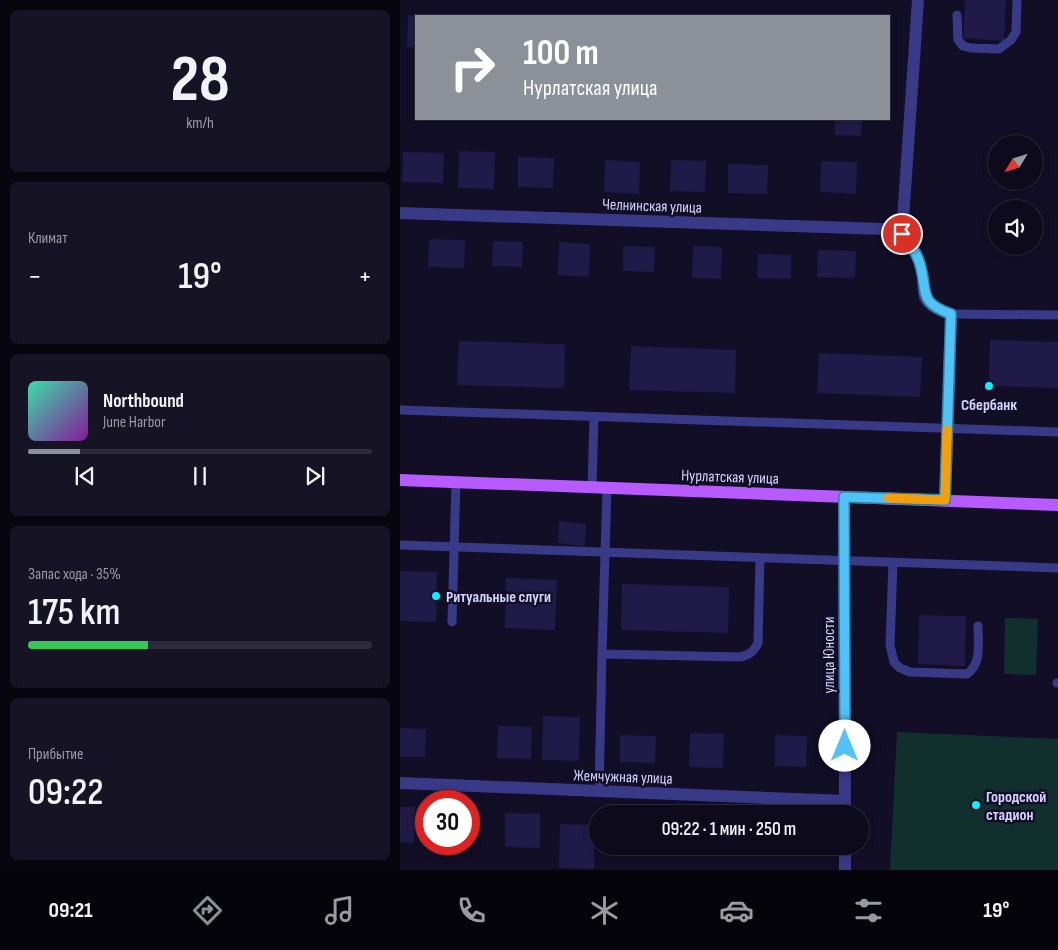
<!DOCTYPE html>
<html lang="ru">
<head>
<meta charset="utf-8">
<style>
	:root { --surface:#0d0a1c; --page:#161325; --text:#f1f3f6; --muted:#9a9aa3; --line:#2d2b3b; --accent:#8c9099 }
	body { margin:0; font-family:"Sofia Sans Condensed",sans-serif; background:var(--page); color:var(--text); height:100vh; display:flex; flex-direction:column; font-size:19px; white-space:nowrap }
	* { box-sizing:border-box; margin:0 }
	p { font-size:16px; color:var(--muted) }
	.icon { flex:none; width:28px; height:28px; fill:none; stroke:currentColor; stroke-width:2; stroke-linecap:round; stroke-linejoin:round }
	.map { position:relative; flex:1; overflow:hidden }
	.drawer { display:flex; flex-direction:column; gap:10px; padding:10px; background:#07060f; width:400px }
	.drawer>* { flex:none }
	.top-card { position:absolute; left:15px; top:15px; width:475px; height:105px; border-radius:0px; box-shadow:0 2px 8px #0003,0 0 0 1px var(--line); background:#8c9099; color:#fff; overflow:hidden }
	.needle { width:32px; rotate:232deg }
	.fabs { position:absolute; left:588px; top:135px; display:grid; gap:10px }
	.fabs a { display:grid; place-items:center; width:55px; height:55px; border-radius:50%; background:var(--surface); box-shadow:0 2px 8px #0003,0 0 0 1px var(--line); font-size:25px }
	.speed { position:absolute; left:15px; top:790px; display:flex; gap:10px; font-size:25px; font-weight:700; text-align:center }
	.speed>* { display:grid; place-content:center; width:65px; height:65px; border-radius:50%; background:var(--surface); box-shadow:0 2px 8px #0003,0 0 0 1px var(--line); line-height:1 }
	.speed .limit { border:8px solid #d22; background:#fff; color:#111 }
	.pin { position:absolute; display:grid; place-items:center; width:42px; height:42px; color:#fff; margin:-21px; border:2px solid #fff; border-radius:50%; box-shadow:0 1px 5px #0007 }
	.me { position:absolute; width:55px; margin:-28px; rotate:0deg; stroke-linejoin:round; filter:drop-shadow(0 0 4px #0008) }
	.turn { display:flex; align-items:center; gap:18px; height:105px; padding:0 25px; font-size:22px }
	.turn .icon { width:65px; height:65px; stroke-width:2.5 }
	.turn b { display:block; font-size:35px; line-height:42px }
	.big { font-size:38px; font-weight:600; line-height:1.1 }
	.drawer .tile { flex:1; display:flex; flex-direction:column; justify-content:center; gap:8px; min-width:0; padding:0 18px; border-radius:8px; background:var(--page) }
	.drawer .dial { align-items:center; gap:0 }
	.dial b { font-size:65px; line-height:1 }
	.song { display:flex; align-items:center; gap:15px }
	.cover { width:60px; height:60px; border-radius:8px; background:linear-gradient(135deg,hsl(160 70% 55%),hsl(290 70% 35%)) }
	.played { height:5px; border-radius:2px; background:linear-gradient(90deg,var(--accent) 15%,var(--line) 15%) }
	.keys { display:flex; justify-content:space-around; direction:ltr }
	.heat { display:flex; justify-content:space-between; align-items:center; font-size:28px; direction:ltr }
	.charge { height:8px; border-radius:4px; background:linear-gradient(90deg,#34c759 35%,var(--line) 0) }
	.trip { position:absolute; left:189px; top:805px; width:280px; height:50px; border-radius:25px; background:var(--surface); box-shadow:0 2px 8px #0003,0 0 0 1px var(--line); font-weight:600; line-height:50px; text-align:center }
	.tab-bar { display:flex; height:80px; justify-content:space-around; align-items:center; background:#05040b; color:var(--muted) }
	.tab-bar .icon { width:35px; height:35px }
	.tab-bar .active { color:var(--accent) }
	.tab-bar b { font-size:22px; color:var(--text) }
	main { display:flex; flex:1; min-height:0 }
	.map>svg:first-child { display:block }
	.green { fill:#11302d }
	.building { fill:#201a48 }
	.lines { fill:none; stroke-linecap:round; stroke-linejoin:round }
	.service { stroke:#383987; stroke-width:9 }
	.minor { stroke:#383987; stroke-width:12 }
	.primary { stroke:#b75aff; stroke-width:12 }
	.route-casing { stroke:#337fa1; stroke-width:12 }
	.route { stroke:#4fc3f7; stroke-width:9 }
	.slow { stroke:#f59e0b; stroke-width:9 }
	.poi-dot { fill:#00f4fe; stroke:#110e26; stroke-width:2 }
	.labels { text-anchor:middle; stroke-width:5; stroke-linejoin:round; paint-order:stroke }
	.street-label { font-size:16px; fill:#d6d3ff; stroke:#110e26 }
	.poi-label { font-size:16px; font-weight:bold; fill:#d6d3ff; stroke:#110e26; text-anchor:start }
</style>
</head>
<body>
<main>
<section class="drawer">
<div class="tile dial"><b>28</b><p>km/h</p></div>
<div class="tile"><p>Климат</p>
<div class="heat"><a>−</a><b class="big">19°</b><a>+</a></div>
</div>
<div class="tile">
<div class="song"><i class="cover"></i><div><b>Northbound</b><p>June Harbor</p></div></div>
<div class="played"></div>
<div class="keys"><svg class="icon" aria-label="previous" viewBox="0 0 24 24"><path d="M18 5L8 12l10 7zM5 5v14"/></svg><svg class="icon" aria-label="pause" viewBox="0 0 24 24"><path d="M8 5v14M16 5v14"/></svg><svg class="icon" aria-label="next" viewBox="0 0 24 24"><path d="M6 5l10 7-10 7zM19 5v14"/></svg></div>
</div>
<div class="tile"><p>Запас хода · 35%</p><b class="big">175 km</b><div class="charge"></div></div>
<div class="tile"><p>Прибытие</p><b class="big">09:22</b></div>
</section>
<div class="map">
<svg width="658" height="870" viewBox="0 0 658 870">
	<rect width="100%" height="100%" fill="#110e26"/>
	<path class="green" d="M605,618l33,1 -2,56 -32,-1z
		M497,732l161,7v131h-168z"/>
	<path class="building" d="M565,0h41l-2,41 -41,-3z
		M8,15l8,1v32l-9,-1z
		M435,119h27l-1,17 -26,-1z
		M59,151l36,1 -1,37 -36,-1z
		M3,152l41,1 -1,30 -41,-1z
		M118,157l36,1 -1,30 -35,-1z
		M205,160l35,2 -1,32 -35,-2z
		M271,160l35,1 -1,31 -35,-1z
		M421,161l36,1 -1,32 -36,-2z
		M328,164l40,1 -1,29 -39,-1z
		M29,239l36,1 -1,28 -36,-1z
		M93,241l30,1 -1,25 -30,-1z
		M159,242l31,2 -1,33 -31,-2z
		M223,246l32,1 -1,25 -31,-1z
		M293,246l29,1 -1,32 -29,-1z
		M418,250l38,1 -1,27 -38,-1z
		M358,254l33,1v24l-34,-1z
		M590,340l68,2v46l-69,-2z
		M59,341l106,3 -1,44 -107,-3z
		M231,346l105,4 -1,43 -106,-3z
		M419,353l103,4 -2,40 -103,-4z
		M159,521l27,3 -1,22 -27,-3z
		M0,571l37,1 -1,50 -36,-1z
		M106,578l51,2 -2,50 -50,-2z
		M222,584l107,3 -1,46 -107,-3z
		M519,615l47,1 -1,50 -47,-2z
		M143,716l37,1 -1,44 -37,-1z
		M98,726l34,1 -1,32 -34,-1z
		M0,728l26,1 -1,28h-25z
		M290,733l34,1 -1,34 -34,-1z
		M220,735l36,1 -1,27 -35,-1z
		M375,735l32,1 -1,31 -31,-1z
		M0,807h15l-1,36 -14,-1z
		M23,812h3v32h29v3l-33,-1z
		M105,813l35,1v34l-35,-1z
		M160,824l35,1 -1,44 -35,-1z
		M261,846h35v7l-35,-1z
		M357,846h47l-1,10 -47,-1z"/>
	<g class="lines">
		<path class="service" d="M557,15l1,25 5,6 8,2 28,1 12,-9 5,-8 1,-32
			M551,314l107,1
			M0,410l658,22
			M192,487l2,-70
			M207,488l-5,166 138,3c10,-2 14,-6 18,-14l2,-85
			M0,545l658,23
			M493,562l-3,83 4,17 6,6 10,4 57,2c15,-10 11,-32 11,-48
			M52,622l4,-140
			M657,683h1
			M199,791l3,-137"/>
		<path class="minor" d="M0,213l484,16c25,2 35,26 39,48 1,6 0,14 2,20 5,10 17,14 26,17l-6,187
			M502,234l16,-234
			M444,497l1,317
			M0,783l445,18
			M445,870v-24"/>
		<path class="primary" d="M0,480l658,25"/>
	</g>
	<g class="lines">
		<defs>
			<path id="route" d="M445,746l-1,-249 101,3 6,-186c-33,-12 -23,-21 -31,-50 -3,-11 -11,-21 -18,-30"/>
		</defs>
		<use href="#route" class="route-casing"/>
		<use href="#route" class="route"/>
		<path class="slow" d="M488,498l57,2 2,-70"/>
	</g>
	<g class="poi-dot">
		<circle cx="589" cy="386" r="5"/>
		<circle cx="36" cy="596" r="5"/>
		<circle cx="576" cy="805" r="5"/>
	</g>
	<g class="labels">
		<g class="street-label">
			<text transform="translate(252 205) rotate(2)" y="6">Челнинская улица</text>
			<text transform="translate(330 476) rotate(2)" y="6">Нурлатская улица</text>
			<text transform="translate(428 655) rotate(-90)" y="6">улица Юности</text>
			<text transform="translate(223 776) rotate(2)" y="6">Жемчужная улица</text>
		</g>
		<g class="poi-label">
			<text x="589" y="410" text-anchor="middle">Сбербанк</text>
			<text x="46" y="602">Ритуальные слуги</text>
			<text x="586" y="802">Городской<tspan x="586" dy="18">стадион</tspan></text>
		</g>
	</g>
</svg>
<div class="fabs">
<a><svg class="needle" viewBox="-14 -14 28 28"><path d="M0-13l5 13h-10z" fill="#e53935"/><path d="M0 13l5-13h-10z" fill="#9a9aa3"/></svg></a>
<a><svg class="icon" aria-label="sound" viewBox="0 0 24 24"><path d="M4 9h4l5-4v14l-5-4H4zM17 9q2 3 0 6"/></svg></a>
</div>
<div class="speed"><div class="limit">30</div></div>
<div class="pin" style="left:502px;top:234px;background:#d93025"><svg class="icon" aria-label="arrive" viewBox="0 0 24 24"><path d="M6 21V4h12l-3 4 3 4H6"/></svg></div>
<svg class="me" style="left:445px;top:746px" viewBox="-20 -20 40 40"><circle r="19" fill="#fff"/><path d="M0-13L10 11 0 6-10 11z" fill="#4fc3f7"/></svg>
<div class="trip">09:22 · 1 мин · 250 m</div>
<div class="top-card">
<div class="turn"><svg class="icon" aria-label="right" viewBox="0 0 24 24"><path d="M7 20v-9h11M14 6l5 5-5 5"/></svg><div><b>100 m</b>Нурлатская улица</div></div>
</div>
</div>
</main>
<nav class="tab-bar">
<b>09:21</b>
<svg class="icon active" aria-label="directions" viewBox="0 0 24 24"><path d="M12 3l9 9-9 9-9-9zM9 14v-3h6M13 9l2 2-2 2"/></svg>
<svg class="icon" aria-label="music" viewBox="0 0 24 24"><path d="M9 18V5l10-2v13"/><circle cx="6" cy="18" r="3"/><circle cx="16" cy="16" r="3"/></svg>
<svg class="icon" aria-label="phone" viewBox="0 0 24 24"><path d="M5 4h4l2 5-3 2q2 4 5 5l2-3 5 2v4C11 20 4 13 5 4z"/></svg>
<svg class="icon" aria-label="climate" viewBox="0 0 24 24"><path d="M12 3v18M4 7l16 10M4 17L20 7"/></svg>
<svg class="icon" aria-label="car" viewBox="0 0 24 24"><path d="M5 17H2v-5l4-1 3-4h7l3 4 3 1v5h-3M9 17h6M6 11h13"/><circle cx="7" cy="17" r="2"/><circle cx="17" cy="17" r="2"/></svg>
<svg class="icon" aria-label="filters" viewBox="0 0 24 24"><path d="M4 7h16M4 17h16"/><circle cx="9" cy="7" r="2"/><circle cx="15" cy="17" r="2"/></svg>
<b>19°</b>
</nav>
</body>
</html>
